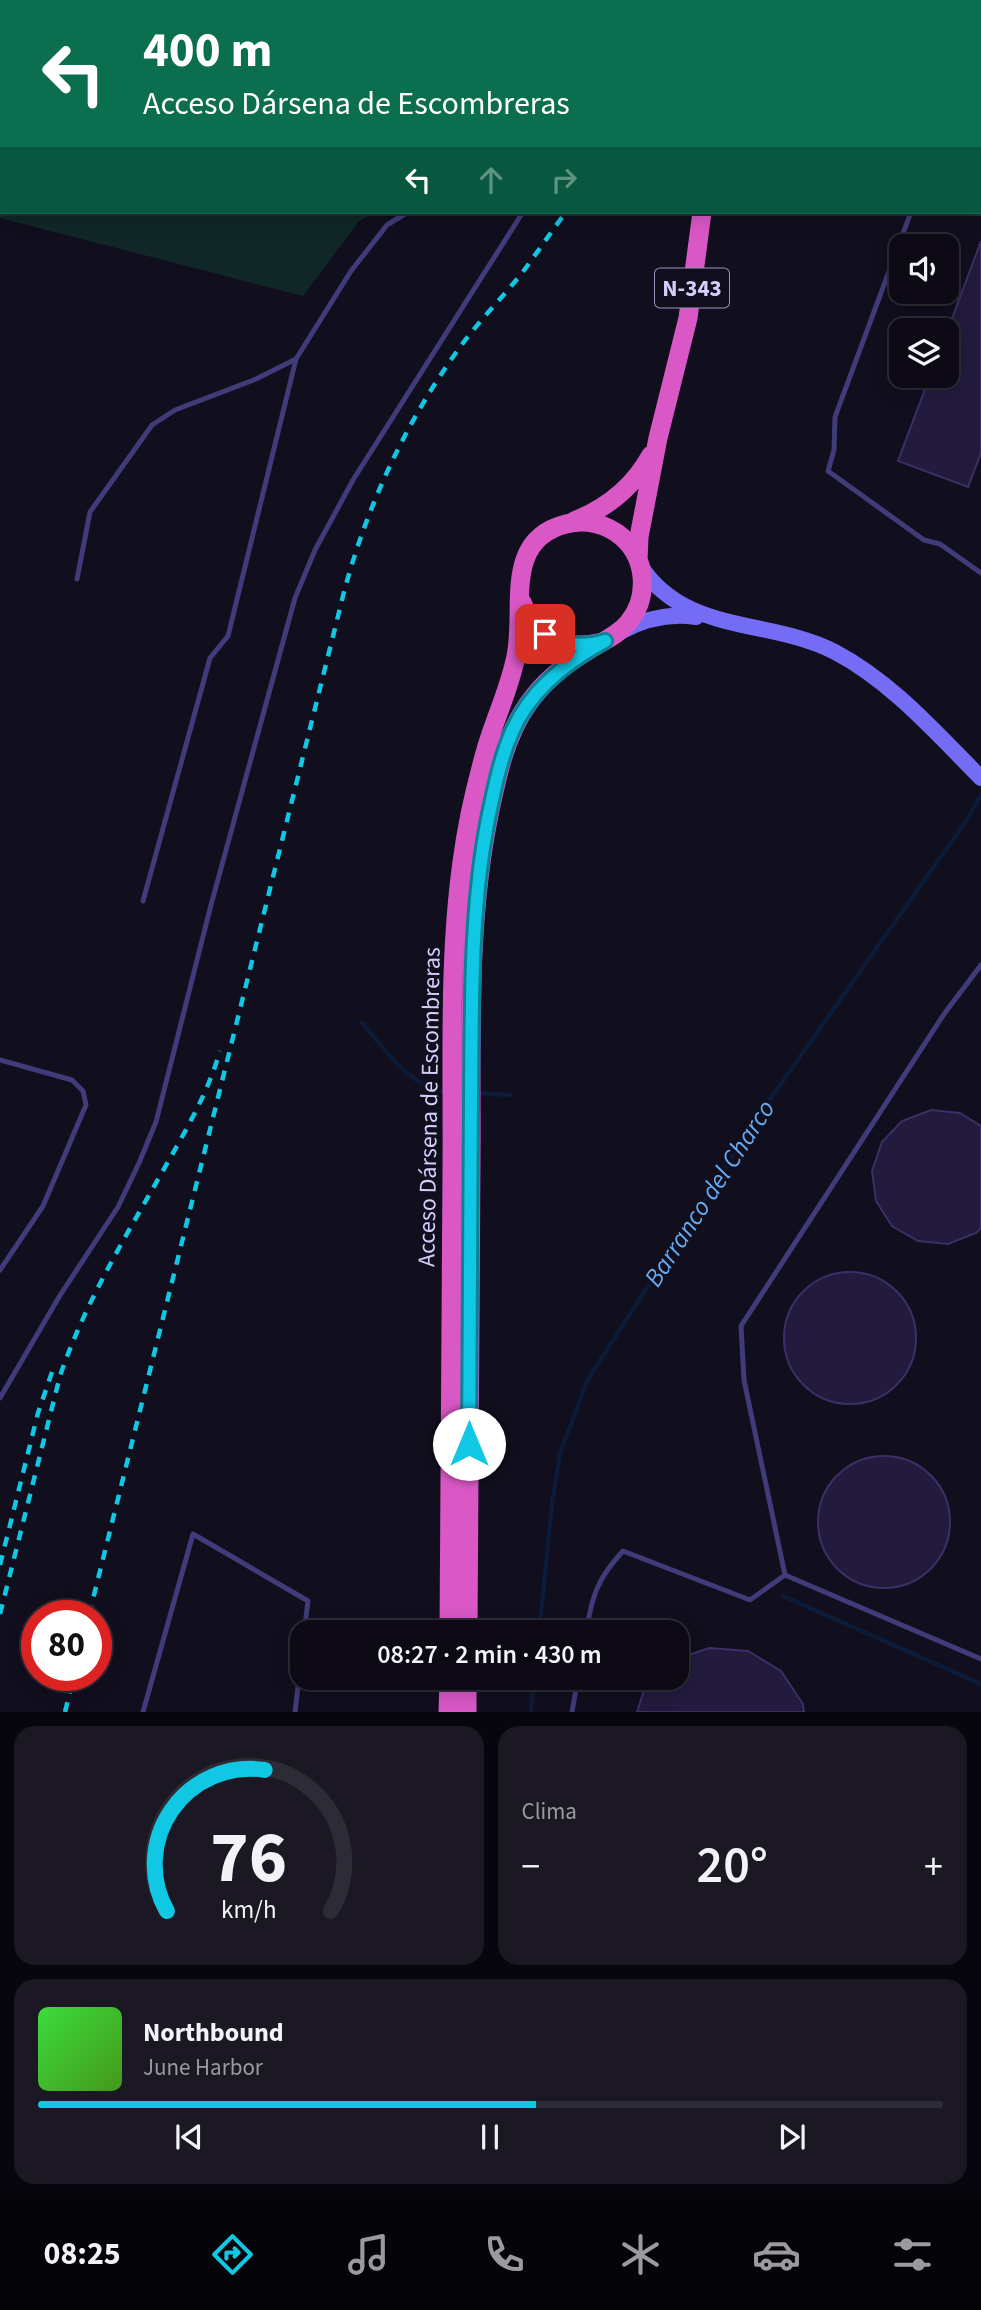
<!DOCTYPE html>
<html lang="es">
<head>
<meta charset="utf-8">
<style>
	:root { --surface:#0d0a16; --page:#1b1823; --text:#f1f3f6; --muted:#9a9aa1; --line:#2d2b35; --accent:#11c8e4 }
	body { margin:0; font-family:"Source Sans 3",sans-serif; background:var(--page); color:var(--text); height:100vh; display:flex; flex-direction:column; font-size:26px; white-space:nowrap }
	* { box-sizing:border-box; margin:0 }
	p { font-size:23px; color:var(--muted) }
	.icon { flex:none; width:38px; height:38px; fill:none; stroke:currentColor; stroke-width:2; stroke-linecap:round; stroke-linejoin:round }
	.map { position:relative; height:1712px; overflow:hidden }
	.details { display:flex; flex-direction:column; gap:14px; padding:14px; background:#07060c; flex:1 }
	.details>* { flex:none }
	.hud { position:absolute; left:0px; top:0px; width:982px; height:214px; box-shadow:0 4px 18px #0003,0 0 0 2px var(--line); background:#0b6e4f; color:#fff; overflow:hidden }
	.buttons { position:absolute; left:889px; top:234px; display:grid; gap:14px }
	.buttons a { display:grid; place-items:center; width:70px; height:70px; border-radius:14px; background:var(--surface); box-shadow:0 4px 18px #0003,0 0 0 2px var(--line); font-size:35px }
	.speed { position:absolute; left:21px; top:1600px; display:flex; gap:14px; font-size:35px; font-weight:700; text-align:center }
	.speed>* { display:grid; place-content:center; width:91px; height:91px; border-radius:50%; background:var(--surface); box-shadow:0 4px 18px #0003,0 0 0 2px var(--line); line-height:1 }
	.speed .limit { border:10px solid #d22; background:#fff; color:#111 }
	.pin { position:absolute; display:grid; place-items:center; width:60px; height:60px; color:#fff; margin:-30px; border-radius:14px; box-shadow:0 4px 10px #0006 }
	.me { position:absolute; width:77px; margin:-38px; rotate:0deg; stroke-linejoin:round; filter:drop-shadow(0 0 5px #0008) }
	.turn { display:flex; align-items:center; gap:24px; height:147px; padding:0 28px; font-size:32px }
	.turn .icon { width:91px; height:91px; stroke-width:2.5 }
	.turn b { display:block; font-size:49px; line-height:60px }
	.lanes { display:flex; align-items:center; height:66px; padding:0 28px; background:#0003; justify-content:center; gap:35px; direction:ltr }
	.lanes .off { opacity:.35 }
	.big { font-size:52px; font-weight:600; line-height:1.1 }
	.details .card { flex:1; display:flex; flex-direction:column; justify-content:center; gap:10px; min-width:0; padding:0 24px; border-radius:21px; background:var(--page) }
	.details .dial { align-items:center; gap:0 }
	.dial svg { height:182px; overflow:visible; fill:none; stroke:var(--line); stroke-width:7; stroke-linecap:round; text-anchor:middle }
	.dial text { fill:var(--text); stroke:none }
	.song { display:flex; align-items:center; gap:21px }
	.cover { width:84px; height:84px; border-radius:10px; background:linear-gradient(135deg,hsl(120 70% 55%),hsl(100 70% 35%)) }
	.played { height:7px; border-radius:4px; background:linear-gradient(90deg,var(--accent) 55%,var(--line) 55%) }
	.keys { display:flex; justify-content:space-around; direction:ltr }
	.heat { display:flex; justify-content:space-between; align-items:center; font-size:38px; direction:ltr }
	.details .tiles { flex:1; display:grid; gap:14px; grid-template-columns:1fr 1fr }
	.card:last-child { grid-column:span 2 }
	.trip { position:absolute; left:290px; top:1620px; width:399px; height:70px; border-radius:21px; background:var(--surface); box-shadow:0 4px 18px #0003,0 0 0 2px var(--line); font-weight:600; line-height:70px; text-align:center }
	.menu { display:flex; height:112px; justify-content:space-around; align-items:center; background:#050409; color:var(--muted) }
	.menu .icon { width:49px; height:49px }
	.menu .active { color:var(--accent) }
	.menu b { font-size:32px; color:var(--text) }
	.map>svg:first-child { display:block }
	.green { fill:#112727 }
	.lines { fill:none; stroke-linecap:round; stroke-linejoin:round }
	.stream { stroke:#0c1b38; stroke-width:4.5 }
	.building { fill:#231b3d; stroke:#3c2f67; stroke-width:2 }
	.service { stroke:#403c79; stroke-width:5 }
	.secondary { stroke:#746cf4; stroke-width:16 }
	.trunk { stroke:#d958c6; stroke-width:19 }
	.rail { stroke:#11c8e4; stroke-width:4.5; stroke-dasharray:10 9; stroke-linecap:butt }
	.route-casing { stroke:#0b8294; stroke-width:18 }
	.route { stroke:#11c8e4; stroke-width:12 }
	.labels { text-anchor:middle; stroke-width:7; stroke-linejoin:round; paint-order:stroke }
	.shield { fill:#110e1e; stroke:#9a94b9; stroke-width:2 }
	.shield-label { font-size:23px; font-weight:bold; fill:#d5cefb }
	.street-label { font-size:24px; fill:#d5cefb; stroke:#110e1e }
	.water-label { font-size:26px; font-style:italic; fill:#64acf4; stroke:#110e1e }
</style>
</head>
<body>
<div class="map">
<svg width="981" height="1712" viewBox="0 0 981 1712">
	<rect width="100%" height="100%" fill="#110e1e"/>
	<path class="green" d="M0,0h501l-499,2v210h374l-17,9 -56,75 -303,-78z"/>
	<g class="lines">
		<path class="stream" d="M362,1023c23,26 49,66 86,69
			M476,1093l34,2
			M783,1596l198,88
			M539,1633l13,-129 8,-51 28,-74 171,-264 207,-294 15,-26
			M531,1712l3,-34"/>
	</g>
	<path class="building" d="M981,241v212l-13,34 -70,-26 32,-85h17v-44z
		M931,1110l29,3 21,13v102l-5,5 -28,11 -30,-3 -26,-15 -16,-25 -4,-30 10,-29 20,-21z
		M784 1338a66 66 0 1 1 132 0a66 66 0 1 1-132 0Z
		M818 1522a66 66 0 1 1 132 0a66 66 0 1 1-132 0Z
		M709,1648l39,3 33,20 22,33 1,8h-167l7,-22 11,-12h22v-19z"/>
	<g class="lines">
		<path class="service" d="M638,1l6,1
			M482,2l1,-2
			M796,2l1,-2
			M980,111h1
			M911,212l-76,205 -1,33 -6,21 96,69 16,4 41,29
			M77,579l13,-67 62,-87 23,-15 81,-31 40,-20
			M143,901l67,-243 18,-22 68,-277 55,-88 36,-46 21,-13
			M981,965l-37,49 -203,312 3,54 41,195 196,84
			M0,1060l72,20 11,11 3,14 -43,101 -43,64
			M0,1398l59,-101 59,-90 21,-44 17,-41 55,-217 84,-307 20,-48 38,-70 170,-268
			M586,1633c6,-37 11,-54 37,-82l127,49 35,-25
			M143,1712l50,-178 115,67 -4,32
			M295,1712l8,-66
			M572,1712l6,-34"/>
		<path class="secondary" d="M640,565c44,70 130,53 195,87 57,30 101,81 146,126
			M620,632c24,-13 49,-19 76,-15"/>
		<path class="trunk" d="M781,0v2
			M683,2v-2
			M574,521c33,-13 60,-35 77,-66
			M638,560l1,-23 19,-99 30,-120 14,-106
			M522,602c12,32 43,49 76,41
			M449,1633c1,-154 2,-309 3,-463 1,-102 -4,-207 10,-308 5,-39 14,-78 25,-116 9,-30 23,-59 29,-90 10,-47 -14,-116 50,-132 20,-5 41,0 56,13 25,22 27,61 6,86 -10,12 -25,18 -39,27 -24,14 -45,31 -61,54 -23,32 -31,73 -39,111 -23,113 -17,229 -18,343 -1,158 -2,317 -3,475
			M448,1712l1,-34
			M467,1712v-34"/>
		<path class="rail" d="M649,2l1,-2
			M0,1565l38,-152 15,-44
			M0,1614l60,-238c24,-71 63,-135 100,-200 23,-41 47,-80 60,-125
			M89,1615l256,-1027c24,-87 62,-168 115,-241 19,-26 42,-49 62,-74 15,-20 29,-41 44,-61
			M65,1712l9,-37"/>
	</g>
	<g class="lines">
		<defs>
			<path id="route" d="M469,1444c1,-115 1,-230 2,-345 1,-94 -1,-188 17,-280 6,-29 12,-60 24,-87 18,-42 54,-70 93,-91 -22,7 -41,5 -60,-7"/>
		</defs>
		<use href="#route" class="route-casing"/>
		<use href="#route" class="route"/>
	</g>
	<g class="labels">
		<rect class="shield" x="655" y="268.5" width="74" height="39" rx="5"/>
		<g class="shield-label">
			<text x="692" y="296">N-343</text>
		</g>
		<g class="street-label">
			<text transform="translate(429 1107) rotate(-89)" y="8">Acceso Dársena de Escombreras</text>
		</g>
		<g class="water-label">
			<text transform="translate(709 1193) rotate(-57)" y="9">Barranco del Charco</text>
		</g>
	</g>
</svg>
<div class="buttons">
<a><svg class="icon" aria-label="sound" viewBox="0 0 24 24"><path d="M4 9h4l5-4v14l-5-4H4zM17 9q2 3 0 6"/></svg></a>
<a><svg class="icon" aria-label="layers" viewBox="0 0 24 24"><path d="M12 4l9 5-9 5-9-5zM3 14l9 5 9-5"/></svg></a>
</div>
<div class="speed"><div class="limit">80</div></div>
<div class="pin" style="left:545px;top:634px;background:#d93025"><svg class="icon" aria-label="arrive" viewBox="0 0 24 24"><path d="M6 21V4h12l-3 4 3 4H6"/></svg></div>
<svg class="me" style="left:469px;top:1444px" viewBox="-20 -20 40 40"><circle r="19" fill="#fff"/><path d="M0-13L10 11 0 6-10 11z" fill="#11c8e4"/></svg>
<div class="trip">08:27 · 2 min · 430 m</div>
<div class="hud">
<div class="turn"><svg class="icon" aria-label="left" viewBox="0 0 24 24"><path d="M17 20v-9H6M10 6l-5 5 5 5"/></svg><div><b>400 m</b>Acceso Dársena de Escombreras</div></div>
<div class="lanes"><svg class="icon" aria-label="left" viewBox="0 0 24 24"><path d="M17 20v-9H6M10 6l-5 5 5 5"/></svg><svg class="icon off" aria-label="ahead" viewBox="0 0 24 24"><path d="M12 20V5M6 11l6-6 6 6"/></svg><svg class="icon off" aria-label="right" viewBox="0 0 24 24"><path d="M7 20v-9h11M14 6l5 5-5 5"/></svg></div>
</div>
</div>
<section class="details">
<div class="tiles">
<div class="card dial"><svg viewBox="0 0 100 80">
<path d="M14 69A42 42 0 1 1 86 69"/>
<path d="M14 69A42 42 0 0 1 57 7" stroke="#11c8e4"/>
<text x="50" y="56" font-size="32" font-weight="700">76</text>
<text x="50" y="72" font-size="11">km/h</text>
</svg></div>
<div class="card"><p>Clima</p>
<div class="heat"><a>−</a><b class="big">20°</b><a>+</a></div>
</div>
<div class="card">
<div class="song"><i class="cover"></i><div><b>Northbound</b><p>June Harbor</p></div></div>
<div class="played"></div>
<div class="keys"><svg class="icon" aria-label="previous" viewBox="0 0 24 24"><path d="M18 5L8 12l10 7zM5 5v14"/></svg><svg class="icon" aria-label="pause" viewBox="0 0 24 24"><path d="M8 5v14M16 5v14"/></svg><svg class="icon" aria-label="next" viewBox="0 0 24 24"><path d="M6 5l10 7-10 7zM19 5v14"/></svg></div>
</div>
</div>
</section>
<nav class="menu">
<b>08:25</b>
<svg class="icon active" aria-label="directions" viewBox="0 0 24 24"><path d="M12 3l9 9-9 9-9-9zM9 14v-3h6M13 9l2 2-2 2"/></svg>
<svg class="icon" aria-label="music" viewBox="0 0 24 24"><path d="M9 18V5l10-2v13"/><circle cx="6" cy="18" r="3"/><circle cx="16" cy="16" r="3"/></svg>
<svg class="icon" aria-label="phone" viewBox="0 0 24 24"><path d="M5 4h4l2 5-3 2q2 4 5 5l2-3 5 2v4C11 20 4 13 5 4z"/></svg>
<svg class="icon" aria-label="climate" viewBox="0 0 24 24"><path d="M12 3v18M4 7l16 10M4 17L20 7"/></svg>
<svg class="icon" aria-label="car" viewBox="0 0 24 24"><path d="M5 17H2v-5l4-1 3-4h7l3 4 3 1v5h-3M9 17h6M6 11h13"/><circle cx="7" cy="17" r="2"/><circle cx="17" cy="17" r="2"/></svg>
<svg class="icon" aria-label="filters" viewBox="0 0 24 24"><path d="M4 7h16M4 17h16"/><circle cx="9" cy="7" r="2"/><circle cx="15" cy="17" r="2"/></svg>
</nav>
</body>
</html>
